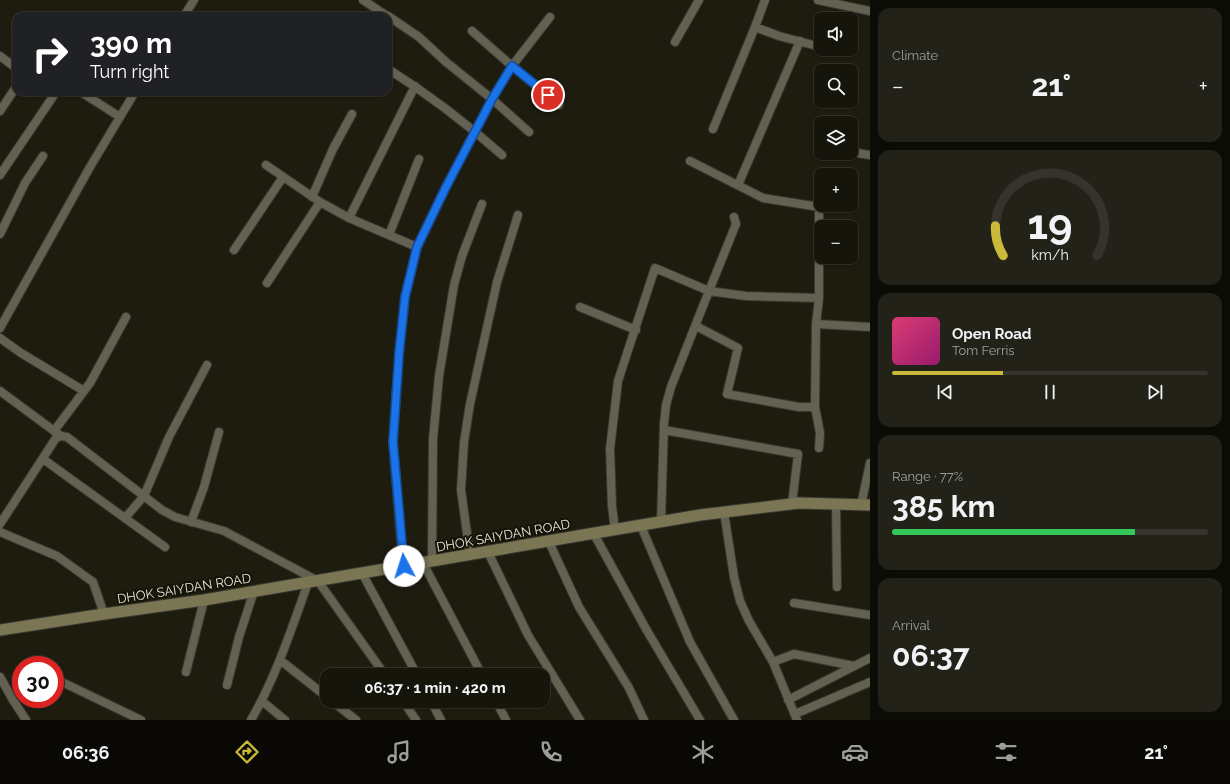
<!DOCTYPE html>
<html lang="en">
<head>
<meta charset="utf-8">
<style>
	:root { --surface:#16150b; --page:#232219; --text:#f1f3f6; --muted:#9e9f9d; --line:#35342c; --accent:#cbba39 }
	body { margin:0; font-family:Raleway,sans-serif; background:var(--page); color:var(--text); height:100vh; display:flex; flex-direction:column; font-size:15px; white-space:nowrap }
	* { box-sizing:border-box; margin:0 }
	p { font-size:13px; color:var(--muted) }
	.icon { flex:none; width:22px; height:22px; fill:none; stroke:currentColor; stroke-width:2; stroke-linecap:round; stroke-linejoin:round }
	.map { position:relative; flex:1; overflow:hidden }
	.sheet { display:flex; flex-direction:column; gap:8px; padding:8px; background:#0c0c06; width:360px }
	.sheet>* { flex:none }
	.hud { position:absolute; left:12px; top:12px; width:380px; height:84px; border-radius:12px; box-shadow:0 1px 3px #0004,0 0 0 1px var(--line); background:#202124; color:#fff; overflow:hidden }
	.fabs { position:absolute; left:814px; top:12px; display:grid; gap:8px }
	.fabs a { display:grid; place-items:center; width:44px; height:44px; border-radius:8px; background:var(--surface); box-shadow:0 1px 3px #0004,0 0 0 1px var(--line); font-size:20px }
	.speed { position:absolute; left:12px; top:656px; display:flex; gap:8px; font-size:20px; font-weight:700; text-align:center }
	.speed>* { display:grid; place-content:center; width:52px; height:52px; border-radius:50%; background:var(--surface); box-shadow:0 1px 3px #0004,0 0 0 1px var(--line); line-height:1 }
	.speed .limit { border:6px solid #d22; background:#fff; color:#111 }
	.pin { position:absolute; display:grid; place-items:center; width:34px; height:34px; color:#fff; margin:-17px; border:2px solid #fff; border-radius:50%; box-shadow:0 1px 4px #0007 }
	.me { position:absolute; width:44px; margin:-22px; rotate:355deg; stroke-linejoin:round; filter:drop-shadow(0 0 3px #0008) }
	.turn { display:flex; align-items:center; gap:14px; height:84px; padding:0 12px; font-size:18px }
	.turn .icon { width:52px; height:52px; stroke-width:2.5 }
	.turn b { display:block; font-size:28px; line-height:34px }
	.big { font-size:30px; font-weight:700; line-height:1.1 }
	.sheet .tile { flex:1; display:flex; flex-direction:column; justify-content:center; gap:6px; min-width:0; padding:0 14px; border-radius:12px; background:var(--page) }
	.sheet .dial { align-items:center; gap:0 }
	.dial svg { height:104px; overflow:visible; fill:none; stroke:var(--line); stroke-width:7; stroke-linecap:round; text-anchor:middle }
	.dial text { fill:var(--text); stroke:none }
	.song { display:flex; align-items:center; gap:12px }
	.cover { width:48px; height:48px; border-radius:6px; background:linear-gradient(135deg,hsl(340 70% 55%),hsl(320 70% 35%)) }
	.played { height:4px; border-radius:2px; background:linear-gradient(90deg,var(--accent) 35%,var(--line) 35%) }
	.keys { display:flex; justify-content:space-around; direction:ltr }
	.heat { display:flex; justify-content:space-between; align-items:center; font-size:22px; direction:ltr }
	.charge { height:6px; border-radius:3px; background:linear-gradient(90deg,#34c759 77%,var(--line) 0) }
	.trip { position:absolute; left:320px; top:668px; width:230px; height:40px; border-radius:12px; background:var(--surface); box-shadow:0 1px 3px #0004,0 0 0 1px var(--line); font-weight:700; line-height:40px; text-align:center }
	.dock { display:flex; height:64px; justify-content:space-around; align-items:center; background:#090804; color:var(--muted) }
	.dock .icon { width:28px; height:28px }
	.dock .current { color:var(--accent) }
	.dock b { font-size:18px; color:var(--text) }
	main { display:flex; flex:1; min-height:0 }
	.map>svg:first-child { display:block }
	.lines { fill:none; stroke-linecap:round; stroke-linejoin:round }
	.minor-casing { stroke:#393830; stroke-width:10 }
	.secondary-casing { stroke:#393830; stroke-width:13 }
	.minor { stroke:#636152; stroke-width:8 }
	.secondary { stroke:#7a7654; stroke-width:11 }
	.route-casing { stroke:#114b97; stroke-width:10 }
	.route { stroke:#1a73e8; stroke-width:7 }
	.labels { text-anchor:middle; stroke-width:4; stroke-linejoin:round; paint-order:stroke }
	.street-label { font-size:13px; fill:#e6e5dc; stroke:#151306 }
</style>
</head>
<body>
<main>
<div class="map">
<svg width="870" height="720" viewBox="0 0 870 720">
	<rect width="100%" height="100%" fill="#1e1c0f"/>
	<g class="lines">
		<defs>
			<path id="minor" d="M363,0l24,16
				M818,0l52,11
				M184,16l10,-16
				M388,16l31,21 27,25 46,37 37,33
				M755,27l24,9 42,11
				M472,31l40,35 47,39
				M675,42l24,-42
				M831,49l7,2
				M0,56l16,12
				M388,69c40,25 78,54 114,86
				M81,92l39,25
				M0,111l16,-24
				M713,129l42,-102 10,-27
				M851,152l19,3
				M690,161l73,37 56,9v91l-3,26
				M266,165l54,37 29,16 68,29
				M0,175l56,-83
				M738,185l62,-144
				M312,197l21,-48 19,-35
				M349,218l66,-132
				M0,234l25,-51 18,-27
				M389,235l30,-76
				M234,250l49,-73
				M267,283l53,-81
				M580,307l56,23
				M696,326l42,22 -11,46 72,13h16
				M0,328l90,-161 45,-75
				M0,338l21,15 63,38
				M0,391l61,45 6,1 95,73 13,7 49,14 94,50 67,94
				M664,430l134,24 -6,50
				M54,431l36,-48 36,-66
				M819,448l1,-15 -5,-26 1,-83 54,3
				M43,459l122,88
				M836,504l1,83
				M861,505l9,-42
				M724,512l10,65 6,24 9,20 24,41 24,58
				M125,518l19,-22 25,-59 38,-72
				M191,522l13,-35 15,-55
				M661,522l3,-98 2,-19 5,-18 38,-96 37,5 73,2
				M0,524l56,-86 5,-2
				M641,526l49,116 44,78
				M615,530l-3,-24 -2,-57 8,-68 37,-113 54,23 27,-67 -2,-7
				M0,532l57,24 36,26 11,32
				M594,534l52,95 54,91
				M549,542l30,65 50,81 15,32
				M488,552l40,83 52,85
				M470,555l-9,-65 3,-48 6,-38 27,-122 21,-67
				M432,561l1,-122 6,-63 15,-91 8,-29 20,-52
				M423,563l59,112
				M403,566l-10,-124 6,-88 6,-57 12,-50 29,-60 46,-88 20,-33 38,-49
				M362,573l55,102
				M794,603l76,12
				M280,660l47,37
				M773,662l21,-8 60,12
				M186,672l18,-72
				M0,677l13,23 13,20
				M64,683l77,37
				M227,685l12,-48 15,-46
				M788,700l82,-42
				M262,701l23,19
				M332,701l24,19
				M403,701l13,19
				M431,701l10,19
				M496,701l10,19
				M795,714l75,-32
				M251,720c25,-43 40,-90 57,-137"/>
			<path id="secondary" d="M0,630l104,-16 100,-14 496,-85 99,-12 71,2"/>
		</defs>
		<use href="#minor" class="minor-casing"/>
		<use href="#secondary" class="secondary-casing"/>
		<use href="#minor" class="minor"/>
		<use href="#secondary" class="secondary"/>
	</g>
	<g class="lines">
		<defs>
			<path id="route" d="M404,566l-11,-124 6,-88 6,-57 12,-50 29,-60 46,-88 20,-33 36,29"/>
		</defs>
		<use href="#route" class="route-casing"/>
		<use href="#route" class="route"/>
	</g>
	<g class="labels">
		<g class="street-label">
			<text transform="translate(503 535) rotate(-10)" y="5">DHOK SAIYDAN ROAD</text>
			<text transform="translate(184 588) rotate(-9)" y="5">DHOK SAIYDAN ROAD</text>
		</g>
	</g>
</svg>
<div class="fabs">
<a><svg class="icon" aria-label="sound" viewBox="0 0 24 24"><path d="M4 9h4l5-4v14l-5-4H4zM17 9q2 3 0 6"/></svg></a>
<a><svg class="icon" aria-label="search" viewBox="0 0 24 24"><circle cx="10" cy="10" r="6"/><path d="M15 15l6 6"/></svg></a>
<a><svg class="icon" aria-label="layers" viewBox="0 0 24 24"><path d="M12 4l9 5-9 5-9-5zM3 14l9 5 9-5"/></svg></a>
<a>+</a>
<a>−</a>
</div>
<div class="speed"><div class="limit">30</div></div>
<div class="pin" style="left:548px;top:95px;background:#d93025"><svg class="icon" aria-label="arrive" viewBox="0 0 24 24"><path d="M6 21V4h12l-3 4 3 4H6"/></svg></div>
<svg class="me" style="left:404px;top:566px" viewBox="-20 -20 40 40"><circle r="19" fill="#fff"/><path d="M0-13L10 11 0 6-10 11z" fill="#1a73e8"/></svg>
<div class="trip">06:37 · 1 min · 420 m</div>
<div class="hud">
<div class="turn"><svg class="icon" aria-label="right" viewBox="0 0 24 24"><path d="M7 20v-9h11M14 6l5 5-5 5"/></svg><div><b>390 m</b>Turn right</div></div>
</div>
</div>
<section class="sheet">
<div class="tile"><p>Climate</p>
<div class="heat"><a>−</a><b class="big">21°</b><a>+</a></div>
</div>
<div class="tile dial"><svg viewBox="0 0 100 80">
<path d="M14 69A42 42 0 1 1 86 69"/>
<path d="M14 69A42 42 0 0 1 8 46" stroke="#cbba39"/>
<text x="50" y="56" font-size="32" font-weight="700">19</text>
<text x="50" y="72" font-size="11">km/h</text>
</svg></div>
<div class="tile">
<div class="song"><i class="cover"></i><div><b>Open Road</b><p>Tom Ferris</p></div></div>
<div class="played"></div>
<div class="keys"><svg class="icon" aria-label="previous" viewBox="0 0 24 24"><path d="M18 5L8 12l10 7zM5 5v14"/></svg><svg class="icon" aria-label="pause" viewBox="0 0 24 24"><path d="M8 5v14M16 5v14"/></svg><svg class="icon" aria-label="next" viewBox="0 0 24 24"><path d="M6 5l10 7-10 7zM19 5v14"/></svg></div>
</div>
<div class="tile"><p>Range · 77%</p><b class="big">385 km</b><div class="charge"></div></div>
<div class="tile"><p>Arrival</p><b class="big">06:37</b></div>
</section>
</main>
<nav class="dock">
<b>06:36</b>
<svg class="icon current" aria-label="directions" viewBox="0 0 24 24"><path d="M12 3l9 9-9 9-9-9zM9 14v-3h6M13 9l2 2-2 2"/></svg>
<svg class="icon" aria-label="music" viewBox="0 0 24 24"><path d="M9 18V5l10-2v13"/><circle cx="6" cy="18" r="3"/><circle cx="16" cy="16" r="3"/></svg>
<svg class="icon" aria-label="phone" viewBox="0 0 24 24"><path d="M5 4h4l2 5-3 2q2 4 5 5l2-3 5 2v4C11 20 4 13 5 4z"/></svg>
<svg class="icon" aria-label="climate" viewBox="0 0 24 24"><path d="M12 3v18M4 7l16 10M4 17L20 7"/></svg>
<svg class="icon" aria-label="car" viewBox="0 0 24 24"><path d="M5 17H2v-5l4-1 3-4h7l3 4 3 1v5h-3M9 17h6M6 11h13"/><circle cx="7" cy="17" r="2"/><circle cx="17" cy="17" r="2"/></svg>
<svg class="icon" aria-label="filters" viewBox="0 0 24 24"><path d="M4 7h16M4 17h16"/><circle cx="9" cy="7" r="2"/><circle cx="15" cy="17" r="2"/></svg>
<b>21°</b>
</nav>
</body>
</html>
